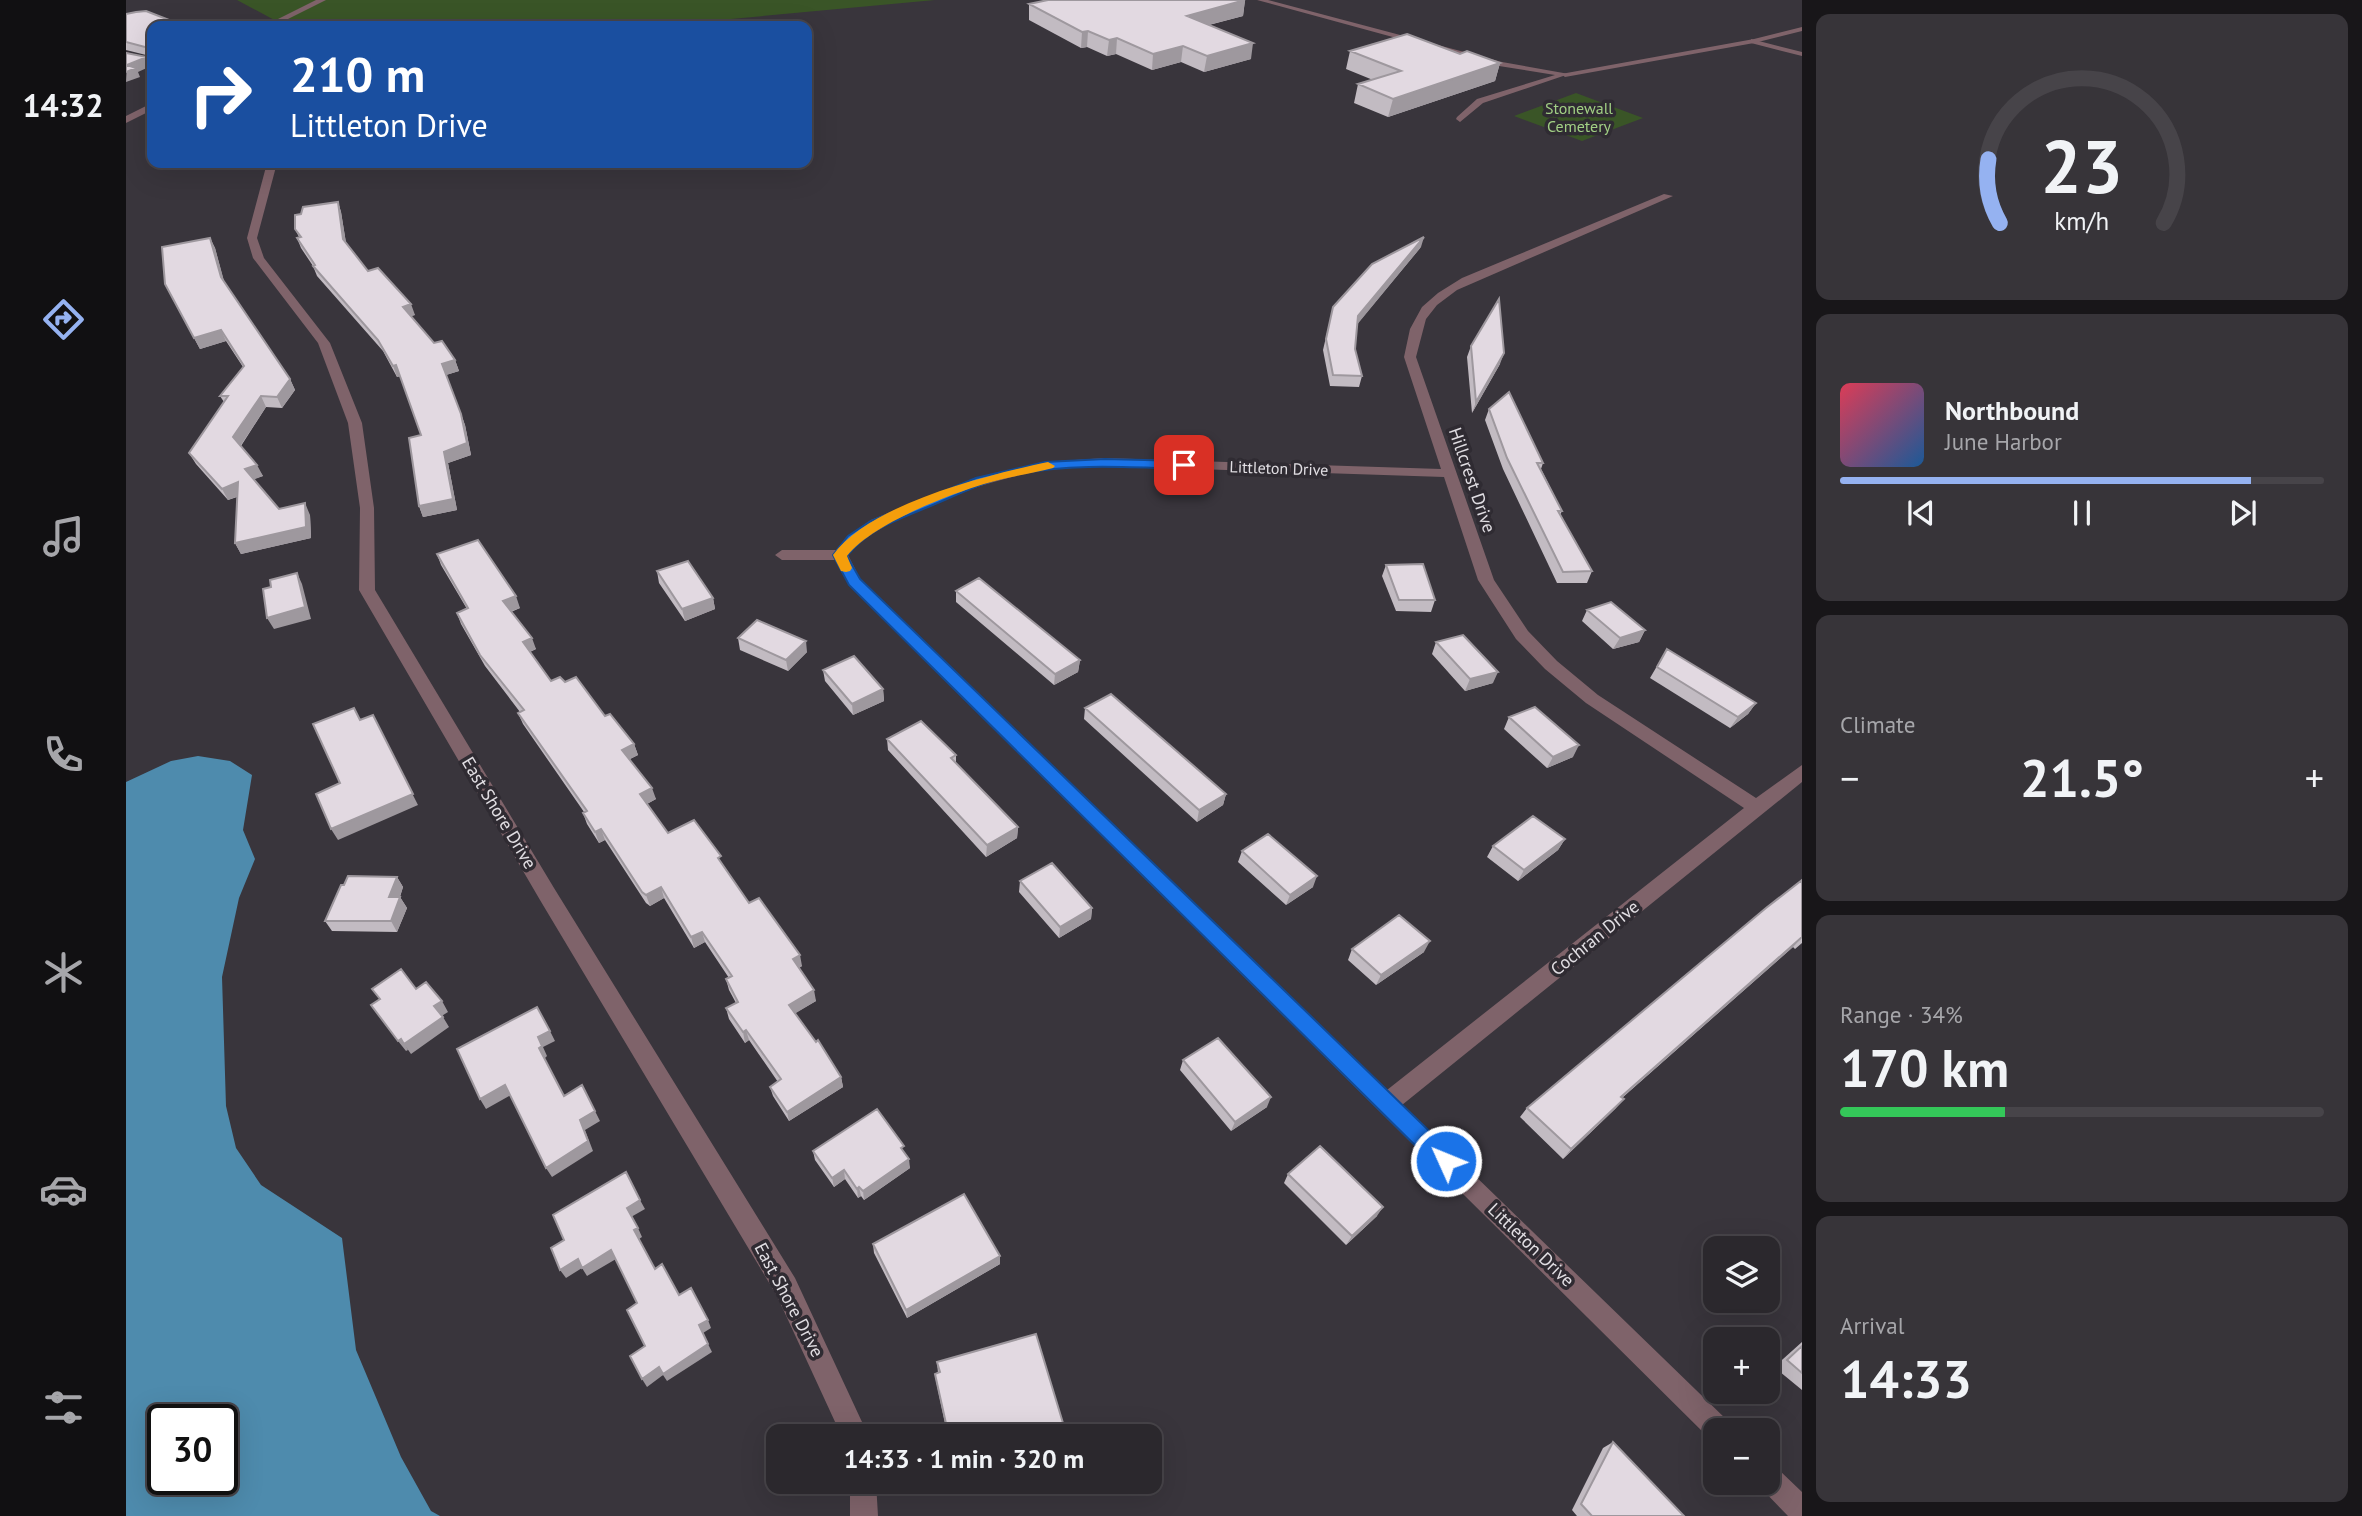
<!DOCTYPE html>
<html lang="en">
<head>
<meta charset="utf-8">
<style>
	:root { --surface:#2b282d; --page:#373439; --text:#f1f3f6; --muted:#a6a6aa; --line:#474449; --accent:#95b2f1 }
	body { margin:0; font-family:"PT Sans",sans-serif; background:var(--page); color:var(--text); height:100vh; display:flex; flex-direction:column; font-size:26px; white-space:nowrap }
	* { box-sizing:border-box; margin:0 }
	p { font-size:23px; color:var(--muted) }
	.icon { flex:none; width:38px; height:38px; fill:none; stroke:currentColor; stroke-width:2; stroke-linecap:round; stroke-linejoin:round }
	.map { position:relative; flex:1; overflow:hidden }
	.details { display:flex; flex-direction:column; gap:14px; padding:14px; background:#181619; width:560px }
	.details>* { flex:none }
	.hud { position:absolute; left:21px; top:21px; width:665px; height:147px; border-radius:14px; box-shadow:0 7px 28px #0002,0 0 0 2px var(--line); background:#1a4fa0; color:#fff; overflow:hidden }
	.controls { position:absolute; left:1577px; top:1236px; display:grid; gap:14px }
	.controls a { display:grid; place-items:center; width:77px; height:77px; border-radius:14px; background:var(--surface); box-shadow:0 7px 28px #0002,0 0 0 2px var(--line); font-size:35px }
	.speed { position:absolute; left:21px; top:1404px; display:flex; gap:14px; font-size:35px; font-weight:700; text-align:center }
	.speed>* { display:grid; place-content:center; width:91px; height:91px; border-radius:50%; background:var(--surface); box-shadow:0 7px 28px #0002,0 0 0 2px var(--line); line-height:1 }
	.speed .limit { border:4px solid #111; border-radius:10px; background:#fff; color:#111 }
	.pin { position:absolute; display:grid; place-items:center; width:60px; height:60px; color:#fff; margin:-30px; border-radius:14px; box-shadow:0 4px 10px #0006 }
	.me { position:absolute; width:77px; margin:-38px; rotate:314deg; stroke-linejoin:round; filter:drop-shadow(0 0 5px #0008) }
	.turn { display:flex; align-items:center; gap:24px; height:147px; padding:0 28px; font-size:32px }
	.turn .icon { width:91px; height:91px; stroke-width:2.5 }
	.turn b { display:block; font-size:49px; line-height:60px }
	.big { font-size:52px; font-weight:700; line-height:1.1 }
	.details .widget { flex:1; display:flex; flex-direction:column; justify-content:center; gap:10px; min-width:0; padding:0 24px; border-radius:14px; background:var(--page) }
	.details .dial { align-items:center; gap:0 }
	.dial svg { height:182px; overflow:visible; fill:none; stroke:var(--line); stroke-width:7; stroke-linecap:round; text-anchor:middle }
	.dial text { fill:var(--text); stroke:none }
	.song { display:flex; align-items:center; gap:21px }
	.cover { width:84px; height:84px; border-radius:10px; background:linear-gradient(135deg,hsl(350 70% 55%),hsl(210 70% 35%)) }
	.played { height:7px; border-radius:4px; background:linear-gradient(90deg,var(--accent) 85%,var(--line) 85%) }
	.keys { display:flex; justify-content:space-around; direction:ltr }
	.heat { display:flex; justify-content:space-between; align-items:center; font-size:38px; direction:ltr }
	.charge { height:10px; border-radius:5px; background:linear-gradient(90deg,#34c759 34%,var(--line) 0) }
	.trip { position:absolute; left:640px; top:1424px; width:396px; height:70px; border-radius:14px; background:var(--surface); box-shadow:0 7px 28px #0002,0 0 0 2px var(--line); font-weight:700; line-height:70px; text-align:center }
	main { display:flex; flex:1; min-height:0 }
	.tab-bar { display:flex; flex-direction:column; width:126px; justify-content:space-around; align-items:center; background:#111012; color:var(--muted) }
	.tab-bar .icon { width:49px; height:49px }
	.tab-bar .selected { color:var(--accent) }
	.tab-bar b { font-size:32px; color:var(--text) }
	.map>svg:first-child { display:block }
	.green { fill:#3a5527 }
	.water { fill:#4e8bad; fill-rule:evenodd }
	.lines { fill:none; stroke-linecap:round; stroke-linejoin:round }
	.lane { fill:#7f636a; fill-rule:evenodd }
	.street { fill:#7f636a; fill-rule:evenodd }
	.wall { fill:#c2bbc2 }
	.shaded-wall { fill:#9e989e }
	.building { fill:#e2d9e1; stroke:#9e989e; stroke-width:2 }
	.route { fill:#1a73e8; stroke:#114b97; stroke-width:2 }
	.slow { fill:#f59e0b }
	.labels { text-anchor:middle; stroke-width:7; stroke-linejoin:round; paint-order:stroke }
	.far-park-label { font-size:16px; fill:#a1cf84; stroke:#2f2b32 }
	.far-street-label { font-size:16px; fill:#e1dee3; stroke:#2f2b32 }
	.street-label { font-size:18px; fill:#e1dee3; stroke:#2f2b32 }
</style>
</head>
<body>
<main>
<nav class="tab-bar">
<b>14:32</b>
<svg class="icon selected" aria-label="directions" viewBox="0 0 24 24"><path d="M12 3l9 9-9 9-9-9zM9 14v-3h6M13 9l2 2-2 2"/></svg>
<svg class="icon" aria-label="music" viewBox="0 0 24 24"><path d="M9 18V5l10-2v13"/><circle cx="6" cy="18" r="3"/><circle cx="16" cy="16" r="3"/></svg>
<svg class="icon" aria-label="phone" viewBox="0 0 24 24"><path d="M5 4h4l2 5-3 2q2 4 5 5l2-3 5 2v4C11 20 4 13 5 4z"/></svg>
<svg class="icon" aria-label="climate" viewBox="0 0 24 24"><path d="M12 3v18M4 7l16 10M4 17L20 7"/></svg>
<svg class="icon" aria-label="car" viewBox="0 0 24 24"><path d="M5 17H2v-5l4-1 3-4h7l3 4 3 1v5h-3M9 17h6M6 11h13"/><circle cx="7" cy="17" r="2"/><circle cx="17" cy="17" r="2"/></svg>
<svg class="icon" aria-label="filters" viewBox="0 0 24 24"><path d="M4 7h16M4 17h16"/><circle cx="9" cy="7" r="2"/><circle cx="15" cy="17" r="2"/></svg>
</nav>
<div class="map">
<svg width="1676" height="1516" viewBox="0 0 1676 1516">
	<rect width="100%" height="100%" fill="#39353c"/>
	<path class="green" d="M111,0h698l-280,26h-383l6,-4z
		M1450,93l67,25 -61,23 -68,-25z"/>
	<path class="water" d="M72,756l32,5 22,14 -9,55 12,29 -16,39 -17,79 4,129 10,42 25,37 81,53 14,112 45,107 30,54 9,5h-314v-734l45,-21zM37,1419h59v60h-59z"/>
	<g class="lines">
		<path class="lane" d="M1131,0h11l234,62 67,12 -86,29 -23,19 -4,-3 1,-2 20,-18 78,-24 -56,-9z
			M1625,39l51,13v4l-51,-13z"/>
		<path class="street" d="M190,0h10l-52,26h-10z
			M1676,27v4l-48,12 -189,34 -4,-3 193,-35z
			M0,52l26,7v5l-26,-6z
			M26,103v7l-26,13v-7z
			M141,163h10l-20,75 7,20 66,85 32,80 12,85 1,82 179,298 241,390 74,159h-27l-65,-141 -237,-396 -181,-310 1,-82 -12,-85 -30,-80 -65,-85 -6,-20z
			M1538,194l9,2 -216,94 -20,15 -11,14 -10,38 78,223 34,51 29,30 41,34 158,103 46,-33v17l-400,323 326,316 4,9h-17v11l-5,-2 -861,-854 -14,-25h-53l-7,-5 7,-5h54l12,-14 23,-16 104,-42 70,-16 60,-4 336,11 -37,-112 6,-28 12,-22 16,-14 24,-15zM979,466l339,11 34,103 38,59 29,30 41,34 158,105 -357,282 -527,-511 -12,-24c31,-39 148,-78 198,-85 20,-2 40,-3 59,-4z
			M1642,1464l9,4 25,24v24h-14l-29,-30 -2,-4h11z
			M724,1482h26l2,34h-28z"/>
	</g>
	<path class="wall" d="M1119,0l-2,16 -34,9 42,34 -47,13 -23,-10 -29,8 -36,-16 -9,2 -20,-9 -6,1 -52,-28v-16z
		M0,14l56,11 1,1h-31l-2,30 -24,-6z
		M1224,51l110,3 40,9 -5,18 -107,36 -34,-14 4,-19 15,-4 -27,-11z
		M212,202l3,10 5,31 22,28 47,44 -4,1 23,27 21,17 4,11 -13,4 19,50 6,30 -23,8 9,47 -34,7 -4,-11 2,-71 -21,-59 -3,1 -14,-26 -66,-75 -4,-10 -12,-18 -4,-10 2,-1 -4,-8 6,-15z
		M84,238l5,10 9,34 66,97 5,11 -13,18 -16,-1 -25,39 22,30 -10,3 26,30 31,6 1,23 -70,16 -6,-11 2,-46 -9,3 -32,-36 -7,-11 35,-51 -4,-6 23,-29 -17,-26 -26,8 -35,-65z
		M1295,247l-64,77 -2,25 7,27 -3,11 -29,-1 -7,-36 10,-43z
		M1345,346l29,18 -28,49 -5,-56z
		M1363,409l54,54 -2,6 21,42 -2,4 32,56 -5,12h-30l-54,-114 -18,-49z
		M311,554l83,54 -9,4 25,37 -6,3 21,29 14,1 40,34 29,28 4,11 -8,4 26,40 -9,5 21,29 55,32 26,38 53,63 -3,2 17,33 -21,12 46,64 2,10 -54,34 -16,-25 -3,-9 8,-5 -29,-42 -4,3 -16,-24 -3,-11 10,-5 -7,-13 -3,-11 3,-1 -24,-36 -11,6 -30,-50 -14,8 -4,-3 -41,-63 -6,3 -12,-19 -4,-11 1,-1 -61,-88 -5,-11 2,-1 -35,-46 -24,-42 -4,-11 10,-4 -26,-44z
		M1260,565l49,35 -4,12 -35,-1 -14,-35z
		M531,571l56,27 2,11 -30,12 -26,-38z
		M830,591l124,69 -2,12 -24,13 -98,-83z
		M1461,610l58,20 -6,12 -26,7 -31,-28z
		M612,638l69,14 -19,19 -48,-21z
		M1310,642l57,41 -28,8 -33,-37z
		M1541,649l89,54 -8,11 -18,14 -80,-50z
		M697,670l60,19 1,12 -31,14 -28,-34z
		M959,708l141,86 -3,11 -26,17 -113,-103z
		M1383,717l64,40 -26,11 -43,-39z
		M761,739l69,16v8l62,64 -1,11 -31,19 -98,-107z
		M1439,839l-7,11 -40,31 -31,-24 6,-11z
		M1116,851l71,36 -27,18 -48,-43z
		M271,877l6,10 -3,10 7,11 -10,24 -65,-1 -7,-10z
		M1676,880v63l-7,6 -2,-2 -171,151 2,1 -9,10 -52,50 -43,-42 7,-9z
		M894,881l72,27 -1,11 -32,19 -40,-46z
		M1226,949l72,3 -48,33 -28,-25z
		M1057,1060l84,47 -36,24 -51,-61z
		M687,1151l91,1 6,16 -46,32 -3,-4 -3,2 -13,-19 -11,8 -19,-27z
		M1162,1174l89,42 -31,29 -62,-62z
		M747,1244l127,20 -93,54 -33,-65z
		M1676,1342v48l-28,-23z
		M811,1362l124,68 -23,7h-90l-12,-56 -1,-7 3,-1z
		M1487,1442l71,74h-107l-5,-6 31,-62z"/>
	<path class="shaded-wall" d="M1119,0l-2,16 -58,15 2,-15z
		M962,31l-1,16 -6,1 1,-16z
		M991,38l-1,16 -9,2 2,-16z
		M1127,43l-2,16 -47,13 3,-16z
		M1057,46l-2,16 -29,8 1,-16z
		M21,57l4,9 -13,6 2,5 -14,5 1,-17z
		M1374,63l-5,18 -107,36 5,-18z
		M212,202l3,10 6,37 -4,-10z
		M1298,237l-3,10 -65,79 2,-10z
		M84,238l5,10 11,40 -5,-11z
		M285,304l4,11 -8,2 -4,-10z
		M95,330l5,11 -26,8 -6,-11z
		M1378,353l-4,11 -28,49 4,-11z
		M329,360l4,11 -13,4 -4,-11z
		M270,365l5,11 -4,1 -4,-11z
		M164,379l5,11 -13,18 -5,-11z
		M135,396l5,11 -27,41 -6,-11z
		M335,414l4,11 6,30 -23,8 9,47 -34,7 -4,-11z
		M131,465l6,11 -13,5 -5,-12z
		M112,482l6,12 -16,6 -6,-11z
		M179,503l5,12 1,23 -70,16 -6,-11z
		M171,573l5,11 9,35 -37,10 -7,-11z
		M390,596l4,12 -13,5 -4,-12z
		M587,598l2,11 -30,12 -3,-12z
		M1519,630l-6,12 -26,7 7,-11z
		M406,638l4,11 -9,4 -4,-11z
		M680,641l1,11 -19,19 -2,-11z
		M954,660l-2,12 -24,13 1,-11z
		M1372,672l-5,11 -28,8 5,-12z
		M757,689l1,12 -31,14 -1,-11z
		M1630,703l-8,11 -18,14 8,-11z
		M252,726l40,79 -80,35 -7,-11z
		M508,744l4,11 -12,6 -4,-11z
		M1453,745l-6,12 -26,11 6,-11z
		M526,788l4,11 -13,7 -3,-12z
		M1100,794l-3,11 -26,17 2,-12z
		M892,827l-1,11 -31,19 1,-12z
		M475,829l4,11 -6,3 -4,-11z
		M1439,839l-7,11 -40,31 6,-11z
		M1191,876l-4,11 -27,18 4,-10z
		M271,877l6,10 -7,21 -7,-11z
		M535,887l3,11 -14,8 -4,-11z
		M274,897l7,11 -10,24 -6,-11z
		M966,908l-1,11 -32,19 1,-11z
		M576,932l3,10 -11,6 -3,-11z
		M1676,937l-9,10 -181,159 9,-9z
		M1304,941l-6,11 -48,33 5,-10z
		M674,955l2,11 -7,4 -2,-11z
		M688,990l2,11 -25,15 -2,-11z
		M316,1001l6,11 -8,5 -6,-11z
		M317,1017l6,10 -38,27 -7,-10z
		M620,1030l3,10 -4,3 -2,-11z
		M424,1031l5,10 -12,6 4,9 -2,2 -6,-10 -1,-11z
		M275,1039l7,11 -2,1 -8,-10z
		M715,1077l2,10 -54,34 -2,-9z
		M379,1085l6,10 -25,14 -6,-10z
		M1145,1097l-4,10 -36,24 4,-9z
		M1498,1099l-9,10 -52,50 8,-10z
		M469,1111l5,10 -15,9 8,21 -41,26 -6,-9 34,-48z
		M783,1159l1,9 -46,32 -1,-9z
		M718,1170l1,9 -11,8 -2,-9z
		M733,1187l2,9 -3,2 -1,-9z
		M514,1200l5,9 -14,8 -4,-9z
		M1257,1207l-6,9 -31,29 6,-9z
		M512,1228l4,9 -3,2 -5,-9z
		M485,1250l5,9 -29,17 -5,-8 -16,10 -6,-8 18,-11z
		M874,1256v8l-93,54 -1,-8z
		M582,1320l3,8 -8,5 -4,-8z
		M582,1344l4,8 -45,29 -4,-6 -16,12 -5,-8 17,-12z
		M937,1423l-2,7 -23,7h-21z"/>
	<path class="building" d="M922,0h197l-58,16 66,27 -46,13 -24,-10 -30,8 -36,-16 -8,2 -21,-9 -6,1 -53,-28z
		M20,11l36,14 -4,1h-26v30h-2l-1,-8 -23,-6v-28l10,-2z
		M1281,34l53,20 7,-3 33,12 -107,36 -35,-15 43,-13 -51,-20z
		M0,53l21,4 -20,8 9,3 -10,4z
		M212,202l5,37 25,32 10,-3 33,36 -8,3 31,36 8,-2 13,19 -13,4 19,50 6,29 -23,9 9,47 -34,7 -10,-68 12,-3 -25,-70 -3,1 -15,-26 -65,-74 2,-1 -18,-27 4,-1 -6,-8v-14l6,-1 2,-7z
		M1298,237l-66,79 -3,33 7,27 -29,-1 -7,-36 7,-32 39,-43z
		M84,238l11,39 69,102 -13,18 -16,-1 -28,41 24,28 -12,4 34,40 26,-6 1,24 -71,16 3,-61 -16,7 -33,-36 39,-57h-8l24,-30 -23,-36 -27,8 -29,-54 -3,-37z
		M1373,299l5,54 -28,49 -5,-56z
		M1383,392l34,71h-6l25,48h-4l34,60 -29,1 -56,-114 -18,-49z
		M352,540l38,56 -13,5 29,37 -9,4 28,39 9,-4 5,5 11,-5 29,39 5,-2 24,30 -12,6 30,38 -12,6 28,39 26,-13 27,36 -3,2 31,45 10,-5 41,57 -7,4 21,31 -25,15 27,37 2,-2 23,37 -54,35 -17,-25 11,-8 -35,-49 -3,2 -17,-24 12,-6 -12,-23 6,-3 -30,-44 -11,5 -30,-50 -15,8 -4,-3 -41,-63 -6,3 -12,-19 4,-2 -69,-98 6,-3 -44,-55 -23,-42 11,-5 -31,-54z
		M562,561l25,37 -31,11 -25,-38z
		M1297,564l12,36h-36l-13,-35z
		M171,573l8,34 -38,11 -4,-29 8,-2 -1,-7z
		M853,578l101,82 -25,14 -99,-83z
		M1485,602l34,28 -25,8 -33,-28z
		M631,620l49,21 -20,19 -48,-22z
		M1337,635l35,37 -28,7 -34,-37z
		M1541,649l89,54 -18,14 -81,-50z
		M728,656l29,33 -31,15 -29,-34z
		M985,694l115,100 -27,16 -114,-102z
		M1409,707l44,38 -26,12 -44,-40z
		M228,708l6,12 13,-5 40,79 -82,35 -15,-35 24,-11 -27,-59z
		M795,721l35,34 -5,3 67,69 -31,18 -100,-106z
		M1407,816l32,23 -41,31 -31,-24z
		M1142,834l49,42 -27,19 -48,-44z
		M926,863l40,45 -32,19 -40,-46z
		M222,876l49,1 -8,20h11l-9,24h-66l16,-36h3z
		M1676,880v57l-181,160 3,2 -53,50 -44,-41 239,-200z
		M1273,915l31,26 -49,34 -29,-26z
		M275,969l15,20 10,-7 16,19 -8,5 9,11 -39,27 -3,-5 -3,2 -27,-36 9,-6 -8,-10z
		M411,1007l13,24 -12,6 4,9 -3,2 25,48 18,-11 13,26 -15,9 8,21 -42,27 -41,-83 -25,14 -23,-50z
		M1092,1038l53,59 -36,25 -52,-62z
		M751,1109l27,37 -3,2 8,11 -46,32 -4,-4 -2,2 -13,-19 -12,8 -19,-27z
		M1194,1146l63,61 -31,29 -64,-62z
		M500,1172l14,28 -13,8 11,20 -4,2 21,39 7,-5 17,31 12,-7 17,32 -9,5 9,19 -45,30 -4,-7 -17,12 -12,-23 15,-10 -18,-36 10,-7 -26,-53 -29,18 -4,-9 -18,11 -9,-22 13,-8 -11,-25z
		M838,1194l36,62 -94,54 -33,-66z
		M910,1334l27,89 -46,14h-68l-14,-63 5,-2 -3,-10z
		M1676,1346v27l-15,-13z
		M1487,1442l71,74h-92l-11,-12z"/>
	<path class="route" d="M979,459l79,2 7,4 -7,4c-57,-2 -114,-6 -171,6 -31,7 -60,22 -90,34 -29,12 -56,21 -76,47l13,23 593,575 3,7 -3,8 -7,2 -7,-2 -590,-584 -16,-30 15,-19 23,-15 105,-43 69,-16z"/>
	<path class="slow" d="M922,462l7,4 -2,2c-23,6 -47,9 -69,16 -39,12 -113,41 -137,72l5,12 -2,3 -4,1 -5,-1 -8,-16c36,-51 155,-80 215,-93z"/>
	<g class="labels">
		<g class="far-park-label">
			<text x="1453" y="114">Stonewall<tspan x="1453" dy="18">Cemetery</tspan></text>
		</g>
		<g class="far-street-label">
			<text transform="translate(1153 468) rotate(2)" y="6">Littleton Drive</text>
		</g>
		<g class="street-label">
			<text transform="translate(1346 480) rotate(71)" y="6">Hillcrest Drive</text>
			<text transform="translate(373 813) rotate(59)" y="6">East Shore Drive</text>
			<text transform="translate(1469 938) rotate(-39)" y="6">Cochran Drive</text>
			<text transform="translate(1405 1245) rotate(44)" y="6">Littleton Drive</text>
			<text transform="translate(663 1300) rotate(62)" y="6">East Shore Drive</text>
		</g>
	</g>
</svg>
<div class="controls">
<a><svg class="icon" aria-label="layers" viewBox="0 0 24 24"><path d="M12 4l9 5-9 5-9-5zM3 14l9 5 9-5"/></svg></a>
<a>+</a>
<a>−</a>
</div>
<div class="speed"><div class="limit">30</div></div>
<div class="pin" style="left:1058px;top:465px;background:#d93025"><svg class="icon" aria-label="arrive" viewBox="0 0 24 24"><path d="M6 21V4h12l-3 4 3 4H6"/></svg></div>
<svg class="me" style="left:1320px;top:1161px" viewBox="-20 -20 40 40"><circle r="17" fill="#1a73e8" stroke="#fff" stroke-width="3"/><path d="M0-11L8 9 0 5-8 9z" fill="#fff"/></svg>
<div class="trip">14:33 · 1 min · 320 m</div>
<div class="hud">
<div class="turn"><svg class="icon" aria-label="right" viewBox="0 0 24 24"><path d="M7 20v-9h11M14 6l5 5-5 5"/></svg><div><b>210 m</b>Littleton Drive</div></div>
</div>
</div>
<section class="details">
<div class="widget dial"><svg viewBox="0 0 100 80">
<path d="M14 69A42 42 0 1 1 86 69"/>
<path d="M14 69A42 42 0 0 1 9 41" stroke="#95b2f1"/>
<text x="50" y="56" font-size="32" font-weight="700">23</text>
<text x="50" y="72" font-size="11">km/h</text>
</svg></div>
<div class="widget">
<div class="song"><i class="cover"></i><div><b>Northbound</b><p>June Harbor</p></div></div>
<div class="played"></div>
<div class="keys"><svg class="icon" aria-label="previous" viewBox="0 0 24 24"><path d="M18 5L8 12l10 7zM5 5v14"/></svg><svg class="icon" aria-label="pause" viewBox="0 0 24 24"><path d="M8 5v14M16 5v14"/></svg><svg class="icon" aria-label="next" viewBox="0 0 24 24"><path d="M6 5l10 7-10 7zM19 5v14"/></svg></div>
</div>
<div class="widget"><p>Climate</p>
<div class="heat"><a>−</a><b class="big">21.5°</b><a>+</a></div>
</div>
<div class="widget"><p>Range · 34%</p><b class="big">170 km</b><div class="charge"></div></div>
<div class="widget"><p>Arrival</p><b class="big">14:33</b></div>
</section>
</main>
</body>
</html>
